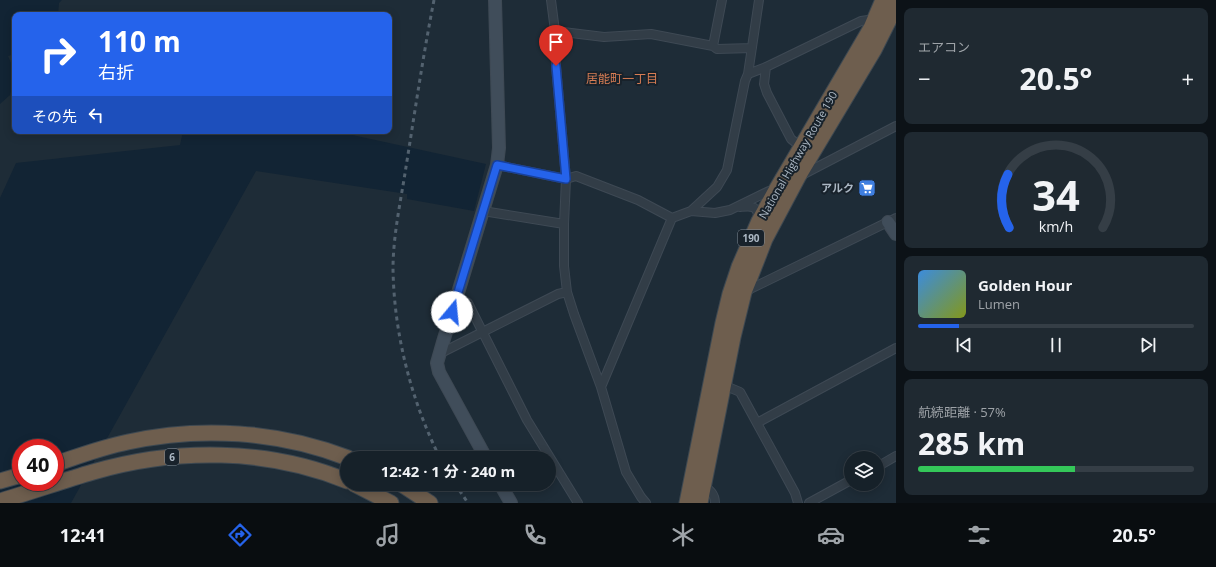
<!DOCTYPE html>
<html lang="ja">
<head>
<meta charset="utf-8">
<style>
	:root { --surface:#162129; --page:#1f2931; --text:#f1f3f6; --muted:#9ea3a8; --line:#353e46; --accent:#2563eb }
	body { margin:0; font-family:"Open Sans","Noto Sans JP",sans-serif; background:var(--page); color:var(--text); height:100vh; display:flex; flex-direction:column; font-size:15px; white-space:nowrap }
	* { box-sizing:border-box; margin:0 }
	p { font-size:13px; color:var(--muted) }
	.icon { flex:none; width:22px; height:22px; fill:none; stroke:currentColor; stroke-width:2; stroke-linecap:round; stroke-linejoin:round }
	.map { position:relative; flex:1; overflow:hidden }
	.panel { display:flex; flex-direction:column; gap:8px; padding:8px; background:#0c1217; width:320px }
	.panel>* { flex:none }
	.guide { position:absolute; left:12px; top:12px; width:380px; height:122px; border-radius:8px; box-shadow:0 2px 10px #0003,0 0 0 1px var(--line); background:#2563eb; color:#fff; overflow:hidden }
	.tools { position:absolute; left:844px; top:451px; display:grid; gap:8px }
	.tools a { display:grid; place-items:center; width:40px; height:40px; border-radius:50%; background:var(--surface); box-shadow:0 2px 10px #0003,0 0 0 1px var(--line); font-size:20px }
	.speed { position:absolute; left:12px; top:439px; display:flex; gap:8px; font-size:20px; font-weight:700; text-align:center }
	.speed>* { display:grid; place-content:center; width:52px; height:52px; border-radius:50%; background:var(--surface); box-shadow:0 2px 10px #0003,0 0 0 1px var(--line); line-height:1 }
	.speed .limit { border:6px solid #d22; background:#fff; color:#111 }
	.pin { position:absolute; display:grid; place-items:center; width:34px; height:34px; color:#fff; margin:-41px -17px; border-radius:50% 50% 50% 0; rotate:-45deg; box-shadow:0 0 4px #0007 }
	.pin .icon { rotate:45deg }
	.me { position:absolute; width:44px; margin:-22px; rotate:17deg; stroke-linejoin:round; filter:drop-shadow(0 0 3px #0008) }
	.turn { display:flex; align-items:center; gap:14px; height:84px; padding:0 20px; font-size:18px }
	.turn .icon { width:52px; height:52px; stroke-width:2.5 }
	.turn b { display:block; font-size:28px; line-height:34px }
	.then { display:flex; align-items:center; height:38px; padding:0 20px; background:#0003; gap:8px; font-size:15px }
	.big { font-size:30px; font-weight:700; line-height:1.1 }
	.panel .tile { flex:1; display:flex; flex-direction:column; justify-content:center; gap:6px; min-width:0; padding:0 14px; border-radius:8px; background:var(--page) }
	.panel .dial { align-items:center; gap:0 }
	.dial svg { height:104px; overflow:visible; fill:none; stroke:var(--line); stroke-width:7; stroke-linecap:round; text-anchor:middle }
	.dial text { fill:var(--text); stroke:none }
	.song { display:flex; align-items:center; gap:12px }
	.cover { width:48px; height:48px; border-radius:6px; background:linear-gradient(135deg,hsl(210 70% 55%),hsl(70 70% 35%)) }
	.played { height:4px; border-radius:2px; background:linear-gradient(90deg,var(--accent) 15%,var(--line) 15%) }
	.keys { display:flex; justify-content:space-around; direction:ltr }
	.heat { display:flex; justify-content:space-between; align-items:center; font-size:22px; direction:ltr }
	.charge { height:6px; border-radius:3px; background:linear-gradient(90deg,#34c759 57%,var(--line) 0) }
	.trip { position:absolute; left:340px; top:451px; width:216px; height:40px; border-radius:20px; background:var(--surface); box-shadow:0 2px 10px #0003,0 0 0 1px var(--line); font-weight:700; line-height:40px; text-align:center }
	.tab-bar { display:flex; height:64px; justify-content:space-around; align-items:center; background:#090d10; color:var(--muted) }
	.tab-bar .icon { width:28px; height:28px }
	.tab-bar .selected { color:var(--accent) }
	.tab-bar b { font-size:18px; color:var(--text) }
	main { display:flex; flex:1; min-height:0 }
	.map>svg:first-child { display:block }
	.water { fill:#122434; fill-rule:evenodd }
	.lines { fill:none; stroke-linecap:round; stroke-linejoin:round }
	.street-casing { stroke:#3e4954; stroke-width:10 }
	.secondary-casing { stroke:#3e4954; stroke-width:14 }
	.highway-casing { stroke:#3d4851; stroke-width:17 }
	.street { stroke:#323d47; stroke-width:8 }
	.secondary { stroke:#404d5a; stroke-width:12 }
	.highway { stroke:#6e5e4e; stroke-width:15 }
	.rail { stroke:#53626f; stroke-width:3; stroke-dasharray:4 4; stroke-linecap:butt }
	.route-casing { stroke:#184099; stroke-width:10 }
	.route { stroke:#2563eb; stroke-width:7 }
	.labels { text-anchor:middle; stroke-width:4; stroke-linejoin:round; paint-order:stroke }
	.shield { fill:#18222b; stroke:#808b96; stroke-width:1 }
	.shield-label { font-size:10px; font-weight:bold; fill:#acb8c4 }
	.street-label { font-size:11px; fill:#acb8c4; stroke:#18222b }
	.poi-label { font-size:11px; font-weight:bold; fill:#acb8c4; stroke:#18222b; text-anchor:end }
	.neighbourhood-label { font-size:12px; fill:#d77d54; stroke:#18222b }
</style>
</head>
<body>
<main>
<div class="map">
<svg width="896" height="503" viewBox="0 0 896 503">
	<rect width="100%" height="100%" fill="#1e2c37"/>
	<path class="water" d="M0,0h62l-3,3 -1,12h-43v39l-7,2 7,16v5l-5,18 -10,9z
		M183,131h151l152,33 -12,47 -67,-12v-5l-151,-23 -185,332h-71v-305l16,-35 164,-18zM21,448h34v34h-34z"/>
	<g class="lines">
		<defs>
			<path id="street" d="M551,0l4,31 1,35 10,113 -2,45v42l3,26 7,22 27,73 25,85 15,25 5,6
				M555,31l49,6 47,-3 62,12 4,3 35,-1
				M713,46l9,-46
				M766,67l-2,17 3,9 24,46 10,8
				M748,74l18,-7 95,-46 14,-2
				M497,165l69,14 10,-3 62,24 34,18
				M802,175l94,-49
				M740,207c13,-1 17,-2 19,13
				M483,211l81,13
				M691,211l24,2 15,-3 39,-19 7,-1
				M746,291l150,-73
				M457,297l11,6 59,117 51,83
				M439,354l119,-60 9,-2
				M721,384l19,8 55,101 3,10
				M601,387l71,-169 19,-7 26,-24 10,-17 18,-89 3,-7 11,-74
				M757,423l139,-75
				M877,467l19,-11
				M703,485c7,5 12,9 12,18
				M809,503l42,-23"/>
			<path id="secondary" d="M888,222l8,12
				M486,458l-47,-86 -2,-9 6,-21 54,-177 2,-17 -4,-148
				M500,484l11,19"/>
			<path id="highway" d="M55,464c24,-8 48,-17 73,-22 72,-16 151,-11 220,16
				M0,481l21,-6
				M354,484l37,19
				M401,484l29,19
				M0,501c31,-9 62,-20 93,-29 82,-24 175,-24 254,9
				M687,503l36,-180 7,-29 9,-27 20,-46 17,-31 95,-162 12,-28
				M700,503l33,-166 11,-45 7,-17 14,-36 33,-62 76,-127 16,-32 6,-18"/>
		</defs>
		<use href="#street" class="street-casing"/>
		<use href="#secondary" class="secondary-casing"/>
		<use href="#highway" class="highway-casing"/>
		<use href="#street" class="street"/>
		<use href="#secondary" class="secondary"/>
		<use href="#highway" class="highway"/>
		<path class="rail" d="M434,0c-11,56 -19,111 -28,167 -5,33 -13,68 -13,102 1,65 18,131 47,189
			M455,484l13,19"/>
	</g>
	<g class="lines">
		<defs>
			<path id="route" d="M452,312l45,-147 69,14 -10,-113"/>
		</defs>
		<use href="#route" class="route-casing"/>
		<use href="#route" class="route"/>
	</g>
	<defs>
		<symbol id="supermarket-square" viewBox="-11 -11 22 22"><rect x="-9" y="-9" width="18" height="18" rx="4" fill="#3f7fe0" stroke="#18222b"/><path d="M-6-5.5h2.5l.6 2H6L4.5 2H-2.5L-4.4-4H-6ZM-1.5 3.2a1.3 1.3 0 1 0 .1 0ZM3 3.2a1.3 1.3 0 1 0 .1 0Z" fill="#fff"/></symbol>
	</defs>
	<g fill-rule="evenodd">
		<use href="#supermarket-square" x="857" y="178" width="20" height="20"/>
	</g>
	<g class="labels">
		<g class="shield">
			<rect x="738" y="230" width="26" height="16" rx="3"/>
			<rect x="165" y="449" width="14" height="16" rx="3"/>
		</g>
		<g class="shield-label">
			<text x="751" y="242">190</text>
			<text x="172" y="461">6</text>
		</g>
		<g class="street-label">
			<text transform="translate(798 155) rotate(-60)" y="4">National Highway Route 190</text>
		</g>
		<g class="poi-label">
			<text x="854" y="192">アルク</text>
		</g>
		<g class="neighbourhood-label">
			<text x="622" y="83">居能町一丁目</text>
		</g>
	</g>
</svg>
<div class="tools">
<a><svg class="icon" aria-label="layers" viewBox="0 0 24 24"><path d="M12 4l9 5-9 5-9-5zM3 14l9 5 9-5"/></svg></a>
</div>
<div class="speed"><div class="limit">40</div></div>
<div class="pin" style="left:556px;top:66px;background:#d93025"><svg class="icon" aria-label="arrive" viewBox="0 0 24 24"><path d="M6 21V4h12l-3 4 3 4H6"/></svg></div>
<svg class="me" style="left:452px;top:312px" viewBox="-20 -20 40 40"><circle r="19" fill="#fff"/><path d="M0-13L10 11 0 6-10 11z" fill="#2563eb"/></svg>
<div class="trip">12:42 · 1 分 · 240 m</div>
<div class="guide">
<div class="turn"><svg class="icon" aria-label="right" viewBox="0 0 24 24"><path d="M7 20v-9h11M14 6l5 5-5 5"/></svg><div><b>110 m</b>右折</div></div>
<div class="then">その先<svg class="icon" aria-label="left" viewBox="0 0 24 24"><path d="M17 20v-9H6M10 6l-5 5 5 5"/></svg></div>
</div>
</div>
<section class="panel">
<div class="tile"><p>エアコン</p>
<div class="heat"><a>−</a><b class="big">20.5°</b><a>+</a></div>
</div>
<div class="tile dial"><svg viewBox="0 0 100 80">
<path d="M14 69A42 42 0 1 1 86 69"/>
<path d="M14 69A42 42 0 0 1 13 28" stroke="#2563eb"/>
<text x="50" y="56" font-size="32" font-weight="700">34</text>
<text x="50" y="72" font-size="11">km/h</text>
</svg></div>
<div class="tile">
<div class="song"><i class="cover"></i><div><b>Golden Hour</b><p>Lumen</p></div></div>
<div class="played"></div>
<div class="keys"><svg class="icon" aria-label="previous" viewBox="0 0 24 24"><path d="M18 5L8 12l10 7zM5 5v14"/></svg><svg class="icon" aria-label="pause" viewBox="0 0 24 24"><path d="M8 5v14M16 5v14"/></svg><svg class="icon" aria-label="next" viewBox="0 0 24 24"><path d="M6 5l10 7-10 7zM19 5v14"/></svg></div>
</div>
<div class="tile"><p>航続距離 · 57%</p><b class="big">285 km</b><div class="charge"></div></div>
</section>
</main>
<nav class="tab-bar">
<b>12:41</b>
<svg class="icon selected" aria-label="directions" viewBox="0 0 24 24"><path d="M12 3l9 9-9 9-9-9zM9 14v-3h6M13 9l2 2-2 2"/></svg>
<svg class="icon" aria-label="music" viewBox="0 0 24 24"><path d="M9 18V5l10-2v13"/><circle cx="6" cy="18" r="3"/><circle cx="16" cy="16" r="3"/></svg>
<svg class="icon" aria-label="phone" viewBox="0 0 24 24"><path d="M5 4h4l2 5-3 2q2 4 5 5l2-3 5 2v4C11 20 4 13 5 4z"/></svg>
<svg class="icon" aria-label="climate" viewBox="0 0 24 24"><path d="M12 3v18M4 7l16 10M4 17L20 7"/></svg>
<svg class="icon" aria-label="car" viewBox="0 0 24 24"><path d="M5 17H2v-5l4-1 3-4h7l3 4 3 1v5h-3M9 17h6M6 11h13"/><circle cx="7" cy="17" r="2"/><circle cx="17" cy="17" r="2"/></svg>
<svg class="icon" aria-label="filters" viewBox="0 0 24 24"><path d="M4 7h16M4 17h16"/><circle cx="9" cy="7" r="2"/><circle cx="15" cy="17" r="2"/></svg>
<b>20.5°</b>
</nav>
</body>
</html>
